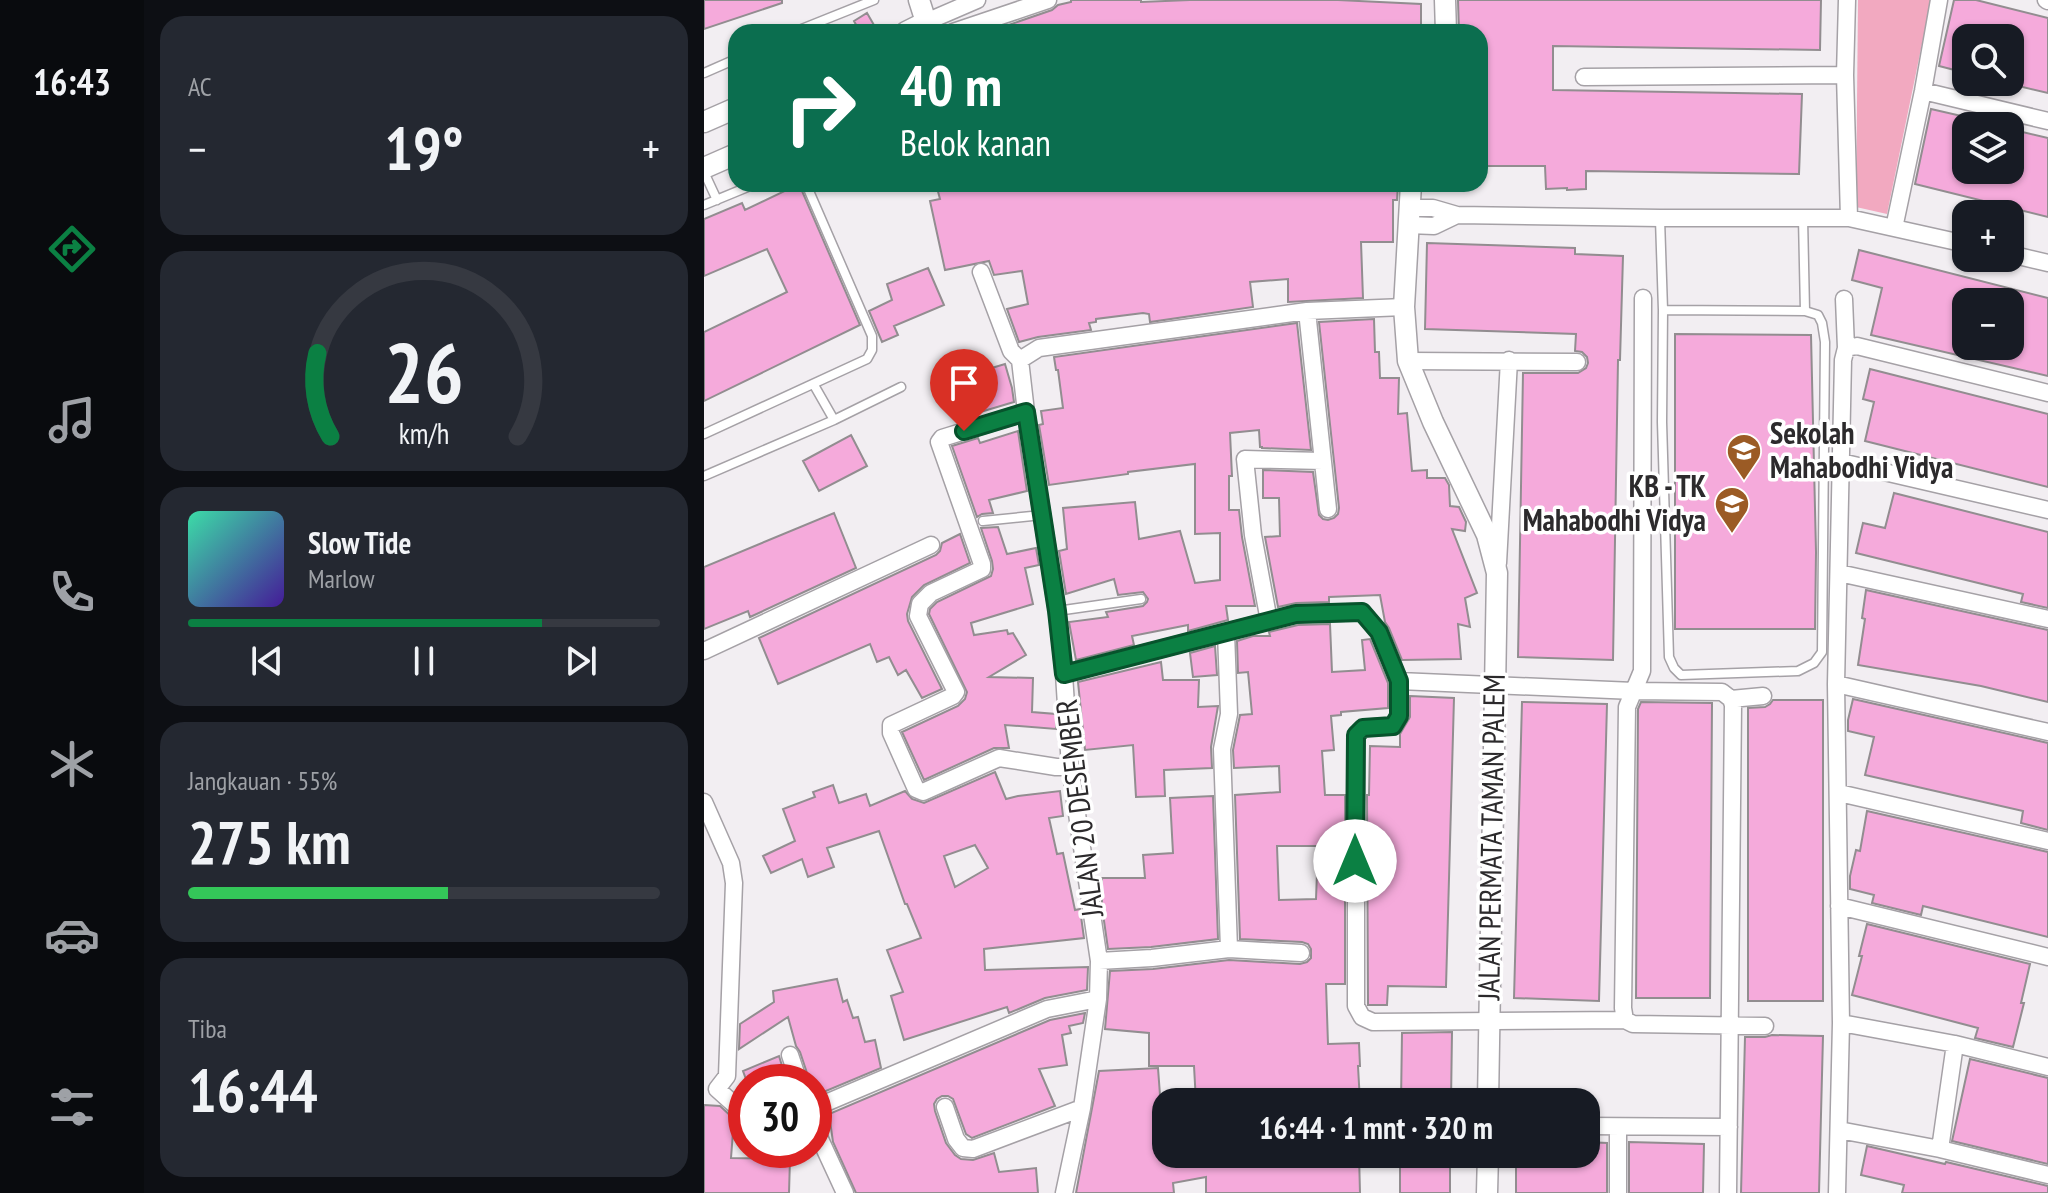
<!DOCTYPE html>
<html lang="id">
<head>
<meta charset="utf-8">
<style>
	:root { --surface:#171b24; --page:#242831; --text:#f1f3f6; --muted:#9ea1a6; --line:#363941; --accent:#0b8043 }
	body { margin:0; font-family:"PT Sans Narrow",sans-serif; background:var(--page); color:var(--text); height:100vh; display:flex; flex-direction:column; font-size:30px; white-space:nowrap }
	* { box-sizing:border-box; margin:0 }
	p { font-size:26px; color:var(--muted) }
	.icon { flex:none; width:44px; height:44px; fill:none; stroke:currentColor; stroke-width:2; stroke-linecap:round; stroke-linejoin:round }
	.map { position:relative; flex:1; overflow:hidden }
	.details { display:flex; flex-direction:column; gap:16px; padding:16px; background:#0d0f14; width:560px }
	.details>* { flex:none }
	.top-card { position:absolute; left:24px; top:24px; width:760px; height:168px; border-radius:24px; box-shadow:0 2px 6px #0004; background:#0b6e4f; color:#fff; overflow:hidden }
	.buttons { position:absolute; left:1248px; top:24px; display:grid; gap:16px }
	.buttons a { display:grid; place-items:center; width:72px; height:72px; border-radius:16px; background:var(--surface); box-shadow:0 2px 6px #0004; font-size:40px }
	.speed { position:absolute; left:24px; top:1064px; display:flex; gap:16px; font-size:40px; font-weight:700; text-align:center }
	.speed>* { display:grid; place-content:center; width:104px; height:104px; border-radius:50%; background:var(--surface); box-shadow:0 2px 6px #0004; line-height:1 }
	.speed .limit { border:12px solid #d22; background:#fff; color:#111 }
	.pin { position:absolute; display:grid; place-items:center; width:68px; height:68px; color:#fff; margin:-82px -34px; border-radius:50% 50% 50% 0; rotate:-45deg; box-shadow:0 0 8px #0007 }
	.pin .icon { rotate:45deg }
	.me { position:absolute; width:88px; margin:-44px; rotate:0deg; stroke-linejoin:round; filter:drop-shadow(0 0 6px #0008) }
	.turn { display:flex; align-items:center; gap:28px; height:168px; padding:0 40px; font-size:36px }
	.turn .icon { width:104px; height:104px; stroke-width:2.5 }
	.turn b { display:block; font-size:56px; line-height:68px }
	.big { font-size:60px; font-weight:600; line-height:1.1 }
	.details .widget { flex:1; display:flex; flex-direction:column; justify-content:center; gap:12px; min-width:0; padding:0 28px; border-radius:24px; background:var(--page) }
	.details .dial { align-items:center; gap:0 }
	.dial svg { height:208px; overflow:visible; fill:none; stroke:var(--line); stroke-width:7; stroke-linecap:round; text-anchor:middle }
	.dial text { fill:var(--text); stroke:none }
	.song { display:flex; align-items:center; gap:24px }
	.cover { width:96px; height:96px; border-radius:12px; background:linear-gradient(135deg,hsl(160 70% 55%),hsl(260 70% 35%)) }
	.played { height:8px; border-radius:4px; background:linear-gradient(90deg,var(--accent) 75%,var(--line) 75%) }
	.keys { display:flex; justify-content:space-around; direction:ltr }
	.heat { display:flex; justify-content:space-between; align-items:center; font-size:44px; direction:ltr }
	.charge { height:12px; border-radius:6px; background:linear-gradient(90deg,#34c759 55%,var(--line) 0) }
	.trip { position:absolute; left:448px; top:1088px; width:448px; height:80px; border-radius:24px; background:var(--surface); box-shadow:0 2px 6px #0004; font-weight:600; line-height:80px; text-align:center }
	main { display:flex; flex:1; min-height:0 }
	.tab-bar { display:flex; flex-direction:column; width:144px; justify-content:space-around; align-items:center; background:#090b0e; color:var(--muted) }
	.tab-bar .icon { width:56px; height:56px }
	.tab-bar .current { color:var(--accent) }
	.tab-bar b { font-size:36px; color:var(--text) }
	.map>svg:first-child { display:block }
	.green { fill:#f2a9c0 }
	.building { fill:#f5aadb; stroke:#928d90; stroke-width:2; fill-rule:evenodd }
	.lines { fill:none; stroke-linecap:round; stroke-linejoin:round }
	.service-casing { stroke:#a5a1a6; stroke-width:11 }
	.minor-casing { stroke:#a5a1a6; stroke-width:19 }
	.tertiary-casing { stroke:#a5a1a6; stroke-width:23 }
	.service { stroke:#fff; stroke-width:8 }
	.minor { stroke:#fff; stroke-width:16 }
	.tertiary { stroke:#fff; stroke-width:20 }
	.route-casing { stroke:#07532c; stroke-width:20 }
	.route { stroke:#0b8043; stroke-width:14 }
	.labels { text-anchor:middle; stroke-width:7; stroke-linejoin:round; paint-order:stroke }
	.poi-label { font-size:30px; font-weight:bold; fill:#2c2a2c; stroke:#fff; text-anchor:start }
	.street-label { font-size:30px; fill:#2c2a2c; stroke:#fff }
</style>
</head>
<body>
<main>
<nav class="tab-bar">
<b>16:43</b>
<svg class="icon current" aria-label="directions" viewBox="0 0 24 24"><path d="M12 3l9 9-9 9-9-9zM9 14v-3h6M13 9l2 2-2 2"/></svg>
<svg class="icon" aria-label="music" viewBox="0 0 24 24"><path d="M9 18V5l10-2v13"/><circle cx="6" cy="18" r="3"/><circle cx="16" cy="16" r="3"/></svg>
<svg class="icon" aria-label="phone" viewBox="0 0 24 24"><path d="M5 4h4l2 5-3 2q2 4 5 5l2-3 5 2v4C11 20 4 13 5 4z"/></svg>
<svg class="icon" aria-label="climate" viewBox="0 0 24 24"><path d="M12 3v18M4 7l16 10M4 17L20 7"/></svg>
<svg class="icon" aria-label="car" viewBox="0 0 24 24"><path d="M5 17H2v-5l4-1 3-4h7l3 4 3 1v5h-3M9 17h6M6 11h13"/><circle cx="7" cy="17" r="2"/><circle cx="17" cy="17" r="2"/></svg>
<svg class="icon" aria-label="filters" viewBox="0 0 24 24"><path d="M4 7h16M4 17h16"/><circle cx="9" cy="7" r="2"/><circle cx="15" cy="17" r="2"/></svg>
</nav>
<section class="details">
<div class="widget"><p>AC</p>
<div class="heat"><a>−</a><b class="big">19°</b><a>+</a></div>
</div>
<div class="widget dial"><svg viewBox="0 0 100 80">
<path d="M14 69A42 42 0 1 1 86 69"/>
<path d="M14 69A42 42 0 0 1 9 37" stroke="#0b8043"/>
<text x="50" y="56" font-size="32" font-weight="700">26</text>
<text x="50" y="72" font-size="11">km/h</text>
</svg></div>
<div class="widget">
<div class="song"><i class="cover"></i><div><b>Slow Tide</b><p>Marlow</p></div></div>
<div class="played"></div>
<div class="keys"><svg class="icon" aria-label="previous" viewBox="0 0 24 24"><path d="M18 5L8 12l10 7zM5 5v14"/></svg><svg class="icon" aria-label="pause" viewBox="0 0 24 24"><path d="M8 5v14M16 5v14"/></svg><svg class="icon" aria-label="next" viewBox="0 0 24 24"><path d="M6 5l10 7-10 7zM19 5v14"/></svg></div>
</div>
<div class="widget"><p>Jangkauan · 55%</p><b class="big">275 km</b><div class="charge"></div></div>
<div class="widget"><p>Tiba</p><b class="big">16:44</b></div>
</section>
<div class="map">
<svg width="1344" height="1193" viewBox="0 0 1344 1193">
	<rect width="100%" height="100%" fill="#f2eef2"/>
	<path class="green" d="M1154,0h73l-44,214 -31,-7z"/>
	<path class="building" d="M0,0h78v3l-78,26z
		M367,0h70v2l49,-2h148l83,4v28h-58v-6l-99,6h-270v-2l58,-20 6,-5 13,-3z
		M754,0h363l-1,50 -267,-4v44l249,4 -3,80 -213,-3v18l-19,1v-2l-21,1 -1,-23h-65v-134h-21z
		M1250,0h22l72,18v75l-38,-9v-46h-9l-35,-9v44l-27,-7z
		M163,13l11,19h-18l-6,-11z
		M1227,109l35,8v53h19l25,6v-47l38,9v79l-133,-33z
		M95,184l61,141 -156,76v-69l83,-40 -20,-43 -63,27v-57l38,-16 3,7z
		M232,184h462l-1,16h-4v42h-32l2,56 -75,4v-23l-38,3 3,25 -103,15 -1,-8 -6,-1 -47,6v3l-7,1 2,7 -53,7 -19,5 -12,-33 21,-5 -6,-33 -28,4 -5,-14 -44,9 -15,-69 10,-2z
		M723,243l148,5v6l48,2 -3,104h-2l-5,300 -95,-3 5,-284h55l8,-5 2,-5 -1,-6 -5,-5 -7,-1 1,-17 -151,-5z
		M1155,250l189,48v78l-177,-41 11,-47 -30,-8zM1262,302h44v44h-44z
		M224,268l16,37 -50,21 4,9 -16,7 -13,-31 23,-11 -5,-16z
		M670,319l1,33h4l1,26h19l-1,36 9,-1 5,58 15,-1v8h18l4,7 1,21 9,1 7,15 -1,9 -13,-2 25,64 -12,5 5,29 -12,-3 3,35 -59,1 -13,-32 -4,-6 -5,-27 -51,2v5l-33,1 -18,4 -13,-70 15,-1 -1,-38h-16v-28l50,2 6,43 4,4 5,1 6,-2 4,-4 1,-6 -20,-186z
		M593,323l14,127 -49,-2v-1h-2l-1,-17 -29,3 2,43h-3v34h10l3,27 13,69h-29l2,14 -40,11v-6l-56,11 2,9 -58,15 -7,-38 39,-5 -2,-5 37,-6 4,-4 1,-3 -5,-7 -25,3 -4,-16 -48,15 -7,-43 8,-2 -4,-41 72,-6 4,37 41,-8 15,52 25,-3v-47l-25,1v-70l-67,8v2l-79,11 -10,-60 4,-1 -2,-13 22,-3 -5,-38h-2l-2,-13z
		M971,334l136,1 5,217 -1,77h-140z
		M301,364l7,24 2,14 -47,14 -12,-37z
		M1166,369l178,45v73l-183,-46 9,-39 -11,-3z
		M314,431l9,60 -38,9 4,13 -11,1 -5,3 -25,-71 26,-8 2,5z
		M147,435l16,31 -48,25 -16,-30z
		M1190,493l154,39v76l-27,-6 2,-8 -167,-41 7,-30 22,5z
		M130,513l22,55 -106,49 -2,-6 -44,18v-62z
		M294,527l9,27 29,-6 3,17 -14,3 8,36 -62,19 3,12 33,-5 1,4 5,-1 13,22 -37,22 44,1 -1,34 24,2v15l-51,-4 4,23h-15l-70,32 -22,-48 56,-26 7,-7 2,-7 -38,-78 1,-5 7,-7 54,-26 2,-7 -1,-8 -11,-33z
		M256,534l10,29 -46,22 -12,12 -5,17 1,7 34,68 -20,9 -16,-28 -8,5 -9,-18 -12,5 -7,-18 -92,40 -19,-46 177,-83 4,-4 2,-8z
		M1162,590l182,40v72l-67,-16 -123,-21 7,-46 -3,-1z
		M626,624l2,48 33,-2 -3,-30 8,-1 18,44v25l-47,4v3l-10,1 3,34 -12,1 3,44h20v189h-19l2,60 31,-1 1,23h-2l2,36h-164l-2,-36h-45v-33l-44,-4 5,-58 43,-2 76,-9 71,4 7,-2 4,-4v-9l-3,-5 -6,-2 -62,-3 -5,-144 45,-3 -1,-26 -45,2 -1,-18 7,-35 12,-1 -4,-42 -10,1 -1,-32 16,-5h17l-1,-4 29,-7zM573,846h41l-2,53 -37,1z
		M511,646l2,29 -24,2 -3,-24z
		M457,662l2,18h36l-1,27 20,-1 -7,41 1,21 -48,2 1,26 -29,1 -3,-52 -48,5 -7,-68z
		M706,696l44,2 -8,289 -58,-1 -1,19h-19l-1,-210h2l1,-49 30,1v-13l10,-17z
		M1149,699l195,44v87l-27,-7 2,-12 -158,-36 9,-38 -26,-6v-11z
		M1069,700h50v301h-75v-293l17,-1 5,-3z
		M818,702l85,2 -8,297 -85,-3z
		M937,702l71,1 -2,295h-74l2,-289z
		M291,772l11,27 12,-3 42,-5 3,25 -14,2 8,36 6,-1 12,57 5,-1 4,29 -100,11 1,21 103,-3 -1,23 -42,8 -36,15 -2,-6 -103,33 -13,-44 12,-4 -16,-42 34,-12 -14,-34h-2l-26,-73 -52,17 7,19 -26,10 -6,-18 -31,14 -8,-17 32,-15 -12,-32 32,-12 -2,-5 20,-7 6,18 27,-9 4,12 35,-15 7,8 12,4zM271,845l13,23 -33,19 -11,-31z
		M509,796l5,143 -67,8 -43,2 -6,-42v-29h43l-2,-23 30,-2 -3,-55z
		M1163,811l181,41v85l-125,-31 -2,9 -49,-12 2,-8 -24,-6v-13l6,-26 4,1z
		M1163,924l163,40 -9,39h3l-11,44 -38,-9 3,-10 -126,-33 10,-39h-3z
		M133,979l6,23 4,-2 6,18 5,-1 7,25 10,-2 6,28 -67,28v-14h-4l-10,-30 -4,-6 -8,-29 -49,32 1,-25 34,-22 -1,-11z
		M381,1013l-2,10 -14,3 2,7 -9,2 5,30 -28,4 16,37 -83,32 -6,-4 -13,-35 -5,-3h-6l-5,3 -3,5 1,7 11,32 9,12 6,4 12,1 21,-7 5,19 37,-4 2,25h-182l-23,-51 -4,-28 221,-94z
		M748,1032l-1,70h-50l1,-69z
		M1068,1035l51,1 -4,157h-78l4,-156h20z
		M75,1056l8,26h-40l-4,-11z
		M1266,1059l78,19v86l-96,-23z
		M454,1068l2,27h6v59h193l1,39h-154v-16l-33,6 1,10h-98l23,-122z
		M0,1105l16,1 14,13 -3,39 59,1 -1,34h-85z
		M882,1142l21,1v50h-91v-39h70z
		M925,1142l75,2 -1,49h-74z
		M1163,1146l78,18 1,-2 102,24v7h-146l2,-8 -43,-10z
		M696,1154h50v39h-50z"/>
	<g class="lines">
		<defs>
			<path id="service" d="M90,32l80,-32
				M0,73l32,-14
				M0,172l13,28
				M0,205l51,-21
				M1099,218l2,93
				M956,219l3,91 -1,112 7,235 5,11 7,7 117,-4 16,-8 8,-11 3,-310 -3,-19 -4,-8 -13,-4 -142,-1
				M110,385l20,35
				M0,434l163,-75 5,-9v-14l-66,-152
				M0,476l130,-56 67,-33
				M279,521l59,-6
				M353,611l84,-12"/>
			<path id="minor" d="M1143,0l-2,75 4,143
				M1342,0l2,1
				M222,22l51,-22
				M249,32l95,-32
				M880,77l261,-2
				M1219,91l125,30
				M706,208h23l24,7 203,3h189l117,26
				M704,225l26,1 23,-11
				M1190,228l29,-137 16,-91
				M1306,254l38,9
				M277,272l30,79 9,9
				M603,311l21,198
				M1142,348l11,-2 191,47
				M704,361l169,1
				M322,412l-84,26 -3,4 43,122v5l-51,24 -11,11 -2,12 38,76 -3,4 -62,29v8l25,56 7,3 76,-34 57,9h14
				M1137,462l207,48
				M794,563l11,-203
				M1135,573l209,46
				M565,621l-16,-86 -8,-76 78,2
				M522,633l3,81 -7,35 7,200
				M0,651l227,-106
				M360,674l232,-60 66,-2 17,20 20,49v35l-6,10 -30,2 -7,7v271l6,11 11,5 252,-2 8,4 132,2
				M695,681l235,10 88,1 9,7 32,-3
				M1132,684l212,48
				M1135,793l209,48
				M0,802l27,61 3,20 -7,193 -10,13
				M1135,906l209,51
				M395,961l53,-3 77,-9 72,4
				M921,1020l-2,-12 4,-301 15,-36 1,-373
				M1137,1023l114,21 93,23
				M86,1055l9,27
				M13,1089l29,26
				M241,1107l11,32 7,9 10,1 109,-41
				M110,1108l233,-99 51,-10
				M110,1126l31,67
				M882,1126l143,1
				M1135,1130l101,19 108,26
				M1236,1149l15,-105
				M360,1193l18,-85 16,-109 1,-38 -29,-194 -6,-93 -7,-63 -31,-199 -6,-52 19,-12 268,-37 97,-4
				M914,1193v-66
				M1024,1193l5,-488 -2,-6
				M1133,1193l4,-170 -5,-339 7,-324 3,-12 -2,-49"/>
			<path id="tertiary" d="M741,0l1,32
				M202,32l20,-10 -7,-22
				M0,122l32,-14
				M0,168l32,-14
				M707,184l-7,123 4,54 25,61 54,113 10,38 -9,529
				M783,1193l1,-39"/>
		</defs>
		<use href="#service" class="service-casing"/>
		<use href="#minor" class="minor-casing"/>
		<use href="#tertiary" class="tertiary-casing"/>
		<use href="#service" class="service"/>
		<use href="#minor" class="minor"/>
		<use href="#tertiary" class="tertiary"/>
	</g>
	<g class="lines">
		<defs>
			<path id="route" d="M260,431l62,-19 31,199 7,63 232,-60 66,-2 17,20 20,49v35l-6,10 -30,2 -7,7 -1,126"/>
		</defs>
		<use href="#route" class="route-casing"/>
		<use href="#route" class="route"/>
	</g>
	<defs>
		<symbol id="school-pin" viewBox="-11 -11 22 30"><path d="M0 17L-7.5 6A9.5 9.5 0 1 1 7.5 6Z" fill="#9b5b25" stroke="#fff"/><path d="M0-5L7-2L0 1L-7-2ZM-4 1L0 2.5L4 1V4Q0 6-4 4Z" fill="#fff"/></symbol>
	</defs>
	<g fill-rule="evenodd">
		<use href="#school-pin" x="1020" y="431" width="40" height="54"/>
		<use href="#school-pin" x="1008" y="484" width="40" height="54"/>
	</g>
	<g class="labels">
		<g class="poi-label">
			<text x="1066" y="444">Sekolah<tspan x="1066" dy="34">Mahabodhi Vidya</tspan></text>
			<text x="1002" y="497" text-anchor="end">KB - TK<tspan x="1002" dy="34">Mahabodhi Vidya</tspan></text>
		</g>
		<g class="street-label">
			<text transform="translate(376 808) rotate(-97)" y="10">JALAN 20 DESEMBER</text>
			<text transform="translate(788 837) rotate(-89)" y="10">JALAN PERMATA TAMAN PALEM</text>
		</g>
	</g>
</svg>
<div class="buttons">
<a><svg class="icon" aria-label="search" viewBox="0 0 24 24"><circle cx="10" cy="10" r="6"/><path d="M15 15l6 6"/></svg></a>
<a><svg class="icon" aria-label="layers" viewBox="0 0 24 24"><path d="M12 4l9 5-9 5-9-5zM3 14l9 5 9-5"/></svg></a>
<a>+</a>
<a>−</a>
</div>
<div class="speed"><div class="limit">30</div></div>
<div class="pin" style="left:260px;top:431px;background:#d93025"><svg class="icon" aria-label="arrive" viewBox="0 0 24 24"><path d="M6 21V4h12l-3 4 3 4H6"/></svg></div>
<svg class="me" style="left:651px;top:861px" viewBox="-20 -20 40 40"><circle r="19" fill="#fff"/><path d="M0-13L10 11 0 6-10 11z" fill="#0b8043"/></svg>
<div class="trip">16:44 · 1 mnt · 320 m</div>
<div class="top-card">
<div class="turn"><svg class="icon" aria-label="right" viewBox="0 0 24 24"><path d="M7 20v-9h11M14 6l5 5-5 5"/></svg><div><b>40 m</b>Belok kanan</div></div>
</div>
</div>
</main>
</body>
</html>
